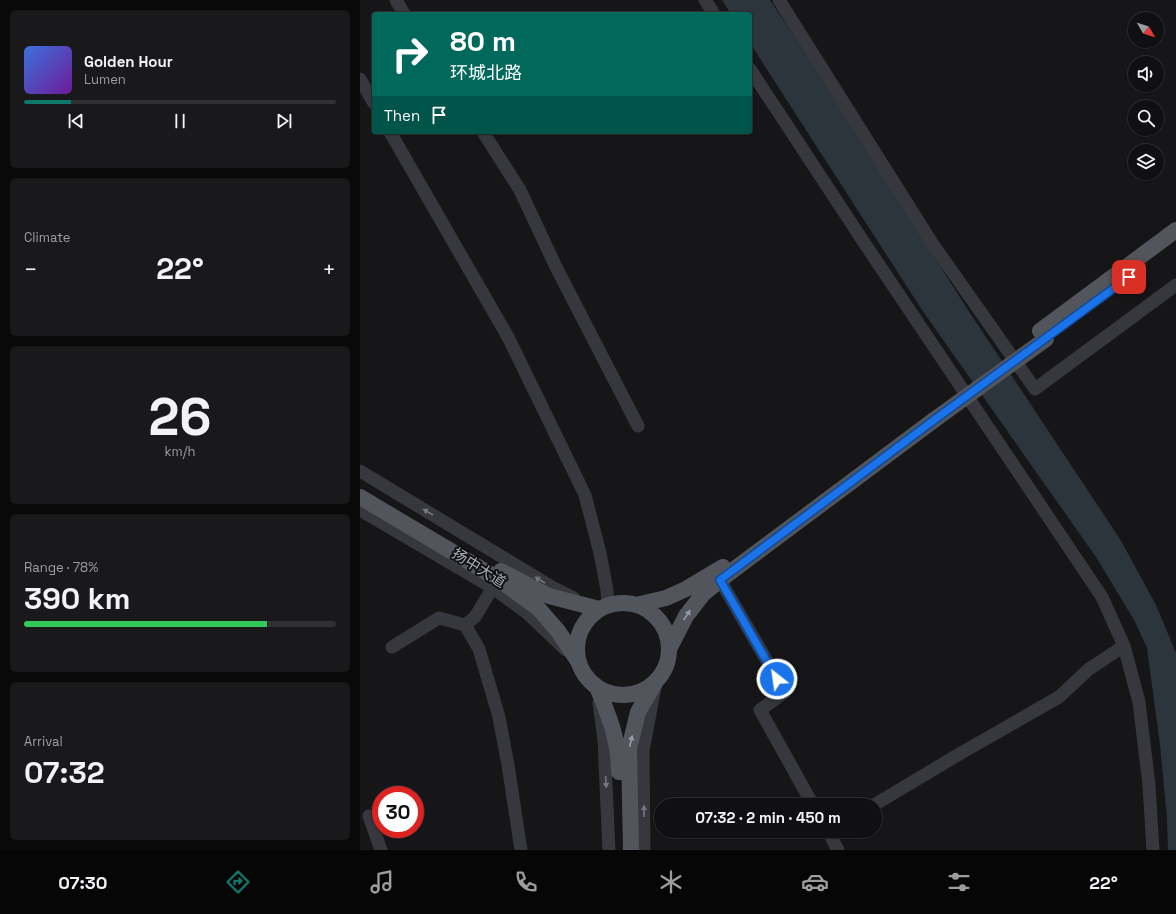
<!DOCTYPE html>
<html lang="en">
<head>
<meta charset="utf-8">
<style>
	:root { --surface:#101012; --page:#19191b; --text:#f1f3f6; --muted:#9c9d9f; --line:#303032; --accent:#0f766e }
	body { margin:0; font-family:"Space Grotesk","Noto Sans SC",sans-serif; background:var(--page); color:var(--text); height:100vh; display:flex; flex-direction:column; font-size:15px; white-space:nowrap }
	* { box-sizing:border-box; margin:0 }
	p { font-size:13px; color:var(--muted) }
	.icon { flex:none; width:22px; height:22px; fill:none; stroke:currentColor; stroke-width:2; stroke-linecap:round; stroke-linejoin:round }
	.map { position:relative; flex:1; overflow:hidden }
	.details { display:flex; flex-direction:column; gap:10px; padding:10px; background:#09090a; width:360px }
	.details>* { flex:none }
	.top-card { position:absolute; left:12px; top:12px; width:380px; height:122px; border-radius:4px; box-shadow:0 1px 3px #0004,0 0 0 1px var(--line); background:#00695c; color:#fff; overflow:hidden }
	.needle { width:26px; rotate:129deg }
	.tools { position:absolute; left:768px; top:12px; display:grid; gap:8px }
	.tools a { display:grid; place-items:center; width:36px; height:36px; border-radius:50%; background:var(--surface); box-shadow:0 1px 3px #0004,0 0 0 1px var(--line); font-size:20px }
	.speed { position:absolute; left:12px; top:786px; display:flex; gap:8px; font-size:20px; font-weight:700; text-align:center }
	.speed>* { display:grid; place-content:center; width:52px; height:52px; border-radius:50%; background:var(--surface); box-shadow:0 1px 3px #0004,0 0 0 1px var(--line); line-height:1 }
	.speed .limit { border:6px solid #d22; background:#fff; color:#111 }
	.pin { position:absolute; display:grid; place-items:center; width:34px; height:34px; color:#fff; margin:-17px; border-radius:8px; box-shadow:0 2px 6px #0006 }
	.me { position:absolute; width:44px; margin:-22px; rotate:330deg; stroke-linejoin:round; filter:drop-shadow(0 0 3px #0008) }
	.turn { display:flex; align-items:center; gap:14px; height:84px; padding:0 12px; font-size:18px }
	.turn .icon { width:52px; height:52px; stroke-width:2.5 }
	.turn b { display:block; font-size:28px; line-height:34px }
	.then { display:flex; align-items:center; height:38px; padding:0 12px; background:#0003; gap:8px; font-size:15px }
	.big { font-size:30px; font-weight:700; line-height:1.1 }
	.details .card { flex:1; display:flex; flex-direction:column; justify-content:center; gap:6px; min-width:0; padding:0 14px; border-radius:6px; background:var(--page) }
	.details .dial { align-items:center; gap:0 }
	.dial b { font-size:52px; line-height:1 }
	.song { display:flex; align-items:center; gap:12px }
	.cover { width:48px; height:48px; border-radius:6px; background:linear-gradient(135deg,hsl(220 70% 55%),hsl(280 70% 35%)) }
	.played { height:4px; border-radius:2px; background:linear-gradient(90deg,var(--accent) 15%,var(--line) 15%) }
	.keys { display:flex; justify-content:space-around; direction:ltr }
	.heat { display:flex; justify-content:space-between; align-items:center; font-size:22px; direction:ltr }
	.charge { height:6px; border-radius:3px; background:linear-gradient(90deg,#34c759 78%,var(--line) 0) }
	.trip { position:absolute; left:294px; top:798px; width:228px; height:40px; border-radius:20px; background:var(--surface); box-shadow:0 1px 3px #0004,0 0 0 1px var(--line); font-weight:700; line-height:40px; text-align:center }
	.dock { display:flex; height:64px; justify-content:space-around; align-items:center; background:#060607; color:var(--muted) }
	.dock .icon { width:28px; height:28px }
	.dock .current { color:var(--accent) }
	.dock b { font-size:18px; color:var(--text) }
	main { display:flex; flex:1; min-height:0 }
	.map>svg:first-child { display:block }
	.water { fill:#2c353c }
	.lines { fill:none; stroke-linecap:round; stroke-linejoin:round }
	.minor { stroke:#37383d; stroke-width:13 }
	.major { stroke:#53555c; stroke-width:16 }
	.major-bridge { stroke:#53555c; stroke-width:16 }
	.oneway { fill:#757881 }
	.oneway2 { fill:#979ba6 }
	.route-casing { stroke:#114b97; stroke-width:10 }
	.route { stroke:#1a73e8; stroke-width:7 }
	.labels { text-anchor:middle; stroke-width:4; stroke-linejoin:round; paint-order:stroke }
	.street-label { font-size:15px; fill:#a8adb8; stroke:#111113 }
</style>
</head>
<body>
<main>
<section class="details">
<div class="card">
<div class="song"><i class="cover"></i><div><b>Golden Hour</b><p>Lumen</p></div></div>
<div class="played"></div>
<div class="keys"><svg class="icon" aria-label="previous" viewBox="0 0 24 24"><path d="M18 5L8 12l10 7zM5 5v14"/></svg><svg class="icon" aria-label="pause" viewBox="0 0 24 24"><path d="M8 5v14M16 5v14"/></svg><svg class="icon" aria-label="next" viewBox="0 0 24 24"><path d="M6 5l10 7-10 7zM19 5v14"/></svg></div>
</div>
<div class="card"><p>Climate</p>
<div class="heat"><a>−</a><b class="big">22°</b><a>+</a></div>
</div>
<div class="card dial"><b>26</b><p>km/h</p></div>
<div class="card"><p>Range · 78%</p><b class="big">390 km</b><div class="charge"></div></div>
<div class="card"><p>Arrival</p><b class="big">07:32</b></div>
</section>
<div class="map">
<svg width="816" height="850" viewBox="0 0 816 850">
	<rect width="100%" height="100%" fill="#161618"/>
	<path class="water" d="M362,0h48l22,33 176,277 152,229 36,66 20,48v197h-8l-1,-32 -7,-73 -13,-97 -13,-28 -38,-63 -174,-247 -172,-267v-29h-19z"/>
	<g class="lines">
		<path class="minor" d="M36,0l8,14
			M345,0l9,14
			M419,0l153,243 103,146 141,-104
			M390,69l111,169 241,359 22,49 15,56 10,83 4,65
			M0,79l14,24
			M30,132l118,205 77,158 15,58 7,37 1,15
			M123,132l37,58 36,77 82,159
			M0,471l192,116 22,11
			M0,510l133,78 34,25 39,37
			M360,580l65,112 -25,18 53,95
			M105,625l10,-8 21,-35
			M32,647l47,-29 26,7 14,24 20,68 9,48 13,85
			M239,703l5,37 5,110
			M514,805l87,-52 98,-56 30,-28 35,-23
			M9,816l12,34
			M468,831l10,19
			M284,850l-1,-99 12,-64"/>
		<path class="major" d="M680,331l136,-101
			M0,497l138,82 40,29 20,23 20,30
			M141,571l48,25 50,13
			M217 649a46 46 0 1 1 92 0a46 46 0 1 1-92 0Z
			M276,605l30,-7 20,-9 37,-22
			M309,649l17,-33 17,-22 17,-14 214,-160
			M237,687c12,29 22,53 22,85
			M271,850l-2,-101 9,-37 17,-29"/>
		<path class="major-bridge" d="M574,420l112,-81"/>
	</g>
	<defs><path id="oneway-solid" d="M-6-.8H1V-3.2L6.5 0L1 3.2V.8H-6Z"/></defs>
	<g class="oneway">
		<use href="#oneway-solid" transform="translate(68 512) rotate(-149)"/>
		<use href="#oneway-solid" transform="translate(180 580) rotate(-148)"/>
		<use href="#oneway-solid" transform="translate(246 782) rotate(87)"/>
		<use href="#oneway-solid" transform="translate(284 811) rotate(-90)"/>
	</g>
	<g class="oneway2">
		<use href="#oneway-solid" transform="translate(327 615) rotate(-56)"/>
		<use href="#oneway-solid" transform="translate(271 741) rotate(-77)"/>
	</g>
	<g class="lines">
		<defs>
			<path id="route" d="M417,679l-57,-99 214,-160 195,-143"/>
		</defs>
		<use href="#route" class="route-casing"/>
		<use href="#route" class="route"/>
	</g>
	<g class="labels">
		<g class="street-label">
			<text transform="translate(119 568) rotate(32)" y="5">扬中大道</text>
		</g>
	</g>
</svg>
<div class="tools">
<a><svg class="needle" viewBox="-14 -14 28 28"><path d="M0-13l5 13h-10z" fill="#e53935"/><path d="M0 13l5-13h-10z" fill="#9c9d9f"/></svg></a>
<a><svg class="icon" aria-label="sound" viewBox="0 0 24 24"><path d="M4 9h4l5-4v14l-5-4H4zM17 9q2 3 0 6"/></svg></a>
<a><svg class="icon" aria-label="search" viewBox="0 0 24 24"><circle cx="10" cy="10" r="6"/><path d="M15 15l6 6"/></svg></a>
<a><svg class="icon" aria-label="layers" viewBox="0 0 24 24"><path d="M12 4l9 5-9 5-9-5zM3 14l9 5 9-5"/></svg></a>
</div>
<div class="speed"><div class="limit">30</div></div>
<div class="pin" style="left:769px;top:277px;background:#d93025"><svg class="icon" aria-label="arrive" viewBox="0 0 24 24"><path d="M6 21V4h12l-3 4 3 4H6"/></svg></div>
<svg class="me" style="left:417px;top:679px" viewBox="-20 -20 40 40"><circle r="17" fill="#1a73e8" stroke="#fff" stroke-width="3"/><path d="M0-11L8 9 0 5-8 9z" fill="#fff"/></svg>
<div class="trip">07:32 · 2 min · 450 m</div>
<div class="top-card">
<div class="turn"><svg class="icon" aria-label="right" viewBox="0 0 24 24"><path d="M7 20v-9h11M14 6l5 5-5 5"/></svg><div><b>80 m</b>环城北路</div></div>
<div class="then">Then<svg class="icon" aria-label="arrive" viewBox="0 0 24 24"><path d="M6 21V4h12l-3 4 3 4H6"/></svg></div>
</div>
</div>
</main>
<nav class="dock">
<b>07:30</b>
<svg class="icon current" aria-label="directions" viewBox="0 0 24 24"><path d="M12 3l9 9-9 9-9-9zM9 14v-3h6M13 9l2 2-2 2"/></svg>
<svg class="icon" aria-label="music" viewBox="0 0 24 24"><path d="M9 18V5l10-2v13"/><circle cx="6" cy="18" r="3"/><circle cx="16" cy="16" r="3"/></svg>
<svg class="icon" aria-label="phone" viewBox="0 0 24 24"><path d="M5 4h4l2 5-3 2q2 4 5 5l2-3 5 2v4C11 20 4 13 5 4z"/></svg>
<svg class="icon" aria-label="climate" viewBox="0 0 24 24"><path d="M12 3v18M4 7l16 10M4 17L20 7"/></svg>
<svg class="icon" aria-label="car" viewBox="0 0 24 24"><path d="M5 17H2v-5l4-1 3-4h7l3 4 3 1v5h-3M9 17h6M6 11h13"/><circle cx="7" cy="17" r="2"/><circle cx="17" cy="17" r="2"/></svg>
<svg class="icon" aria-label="filters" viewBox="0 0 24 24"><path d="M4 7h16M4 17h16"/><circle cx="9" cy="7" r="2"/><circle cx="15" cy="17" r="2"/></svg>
<b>22°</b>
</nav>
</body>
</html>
